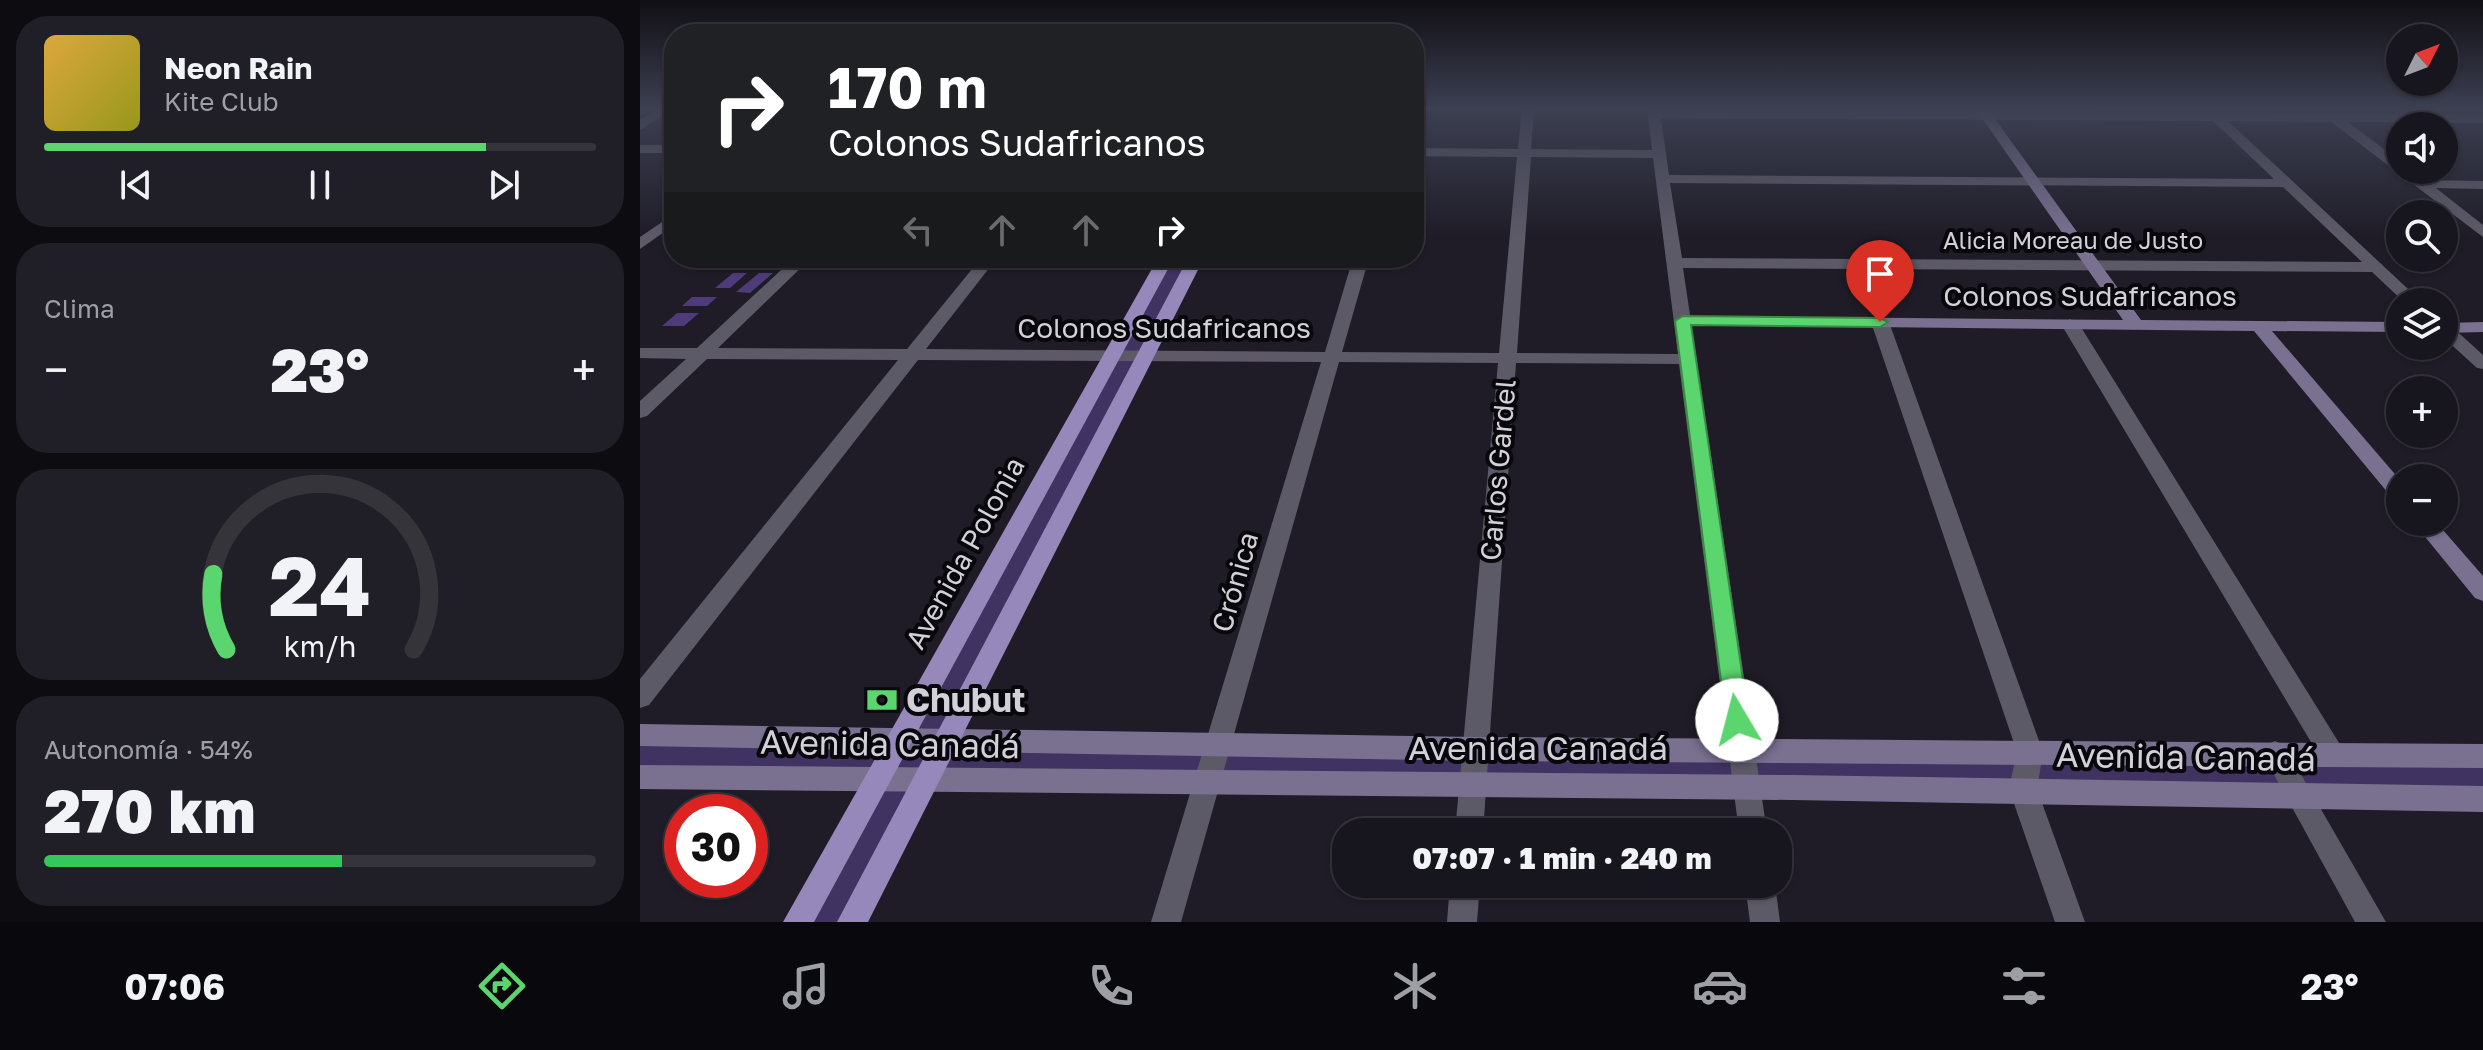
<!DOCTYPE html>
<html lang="es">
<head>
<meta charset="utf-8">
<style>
	:root { --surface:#17151d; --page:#201e26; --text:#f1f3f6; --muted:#9e9fa4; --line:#36343b; --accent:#5bd56e }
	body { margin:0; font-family:"Golos Text",sans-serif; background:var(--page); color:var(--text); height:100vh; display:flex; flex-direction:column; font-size:30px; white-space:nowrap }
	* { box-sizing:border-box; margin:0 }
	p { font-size:26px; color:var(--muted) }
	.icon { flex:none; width:44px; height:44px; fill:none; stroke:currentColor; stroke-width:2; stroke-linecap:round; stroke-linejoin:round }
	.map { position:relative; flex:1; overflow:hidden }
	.sheet { display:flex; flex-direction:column; gap:16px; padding:16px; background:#0d0c10; width:640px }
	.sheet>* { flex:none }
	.guide { position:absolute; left:24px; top:24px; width:760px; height:244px; border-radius:32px; box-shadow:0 2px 6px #0004,0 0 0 2px var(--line); background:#202124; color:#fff; overflow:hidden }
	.needle { width:52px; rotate:48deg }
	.controls { position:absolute; left:1746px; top:24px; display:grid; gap:16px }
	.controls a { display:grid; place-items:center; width:72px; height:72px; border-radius:50%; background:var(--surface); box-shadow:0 2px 6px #0004,0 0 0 2px var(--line); font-size:40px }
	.speed { position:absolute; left:24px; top:794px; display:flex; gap:16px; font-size:40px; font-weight:700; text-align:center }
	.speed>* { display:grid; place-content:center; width:104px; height:104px; border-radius:50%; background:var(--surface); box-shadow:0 2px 6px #0004,0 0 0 2px var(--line); line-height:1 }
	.speed .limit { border:12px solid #d22; background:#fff; color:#111 }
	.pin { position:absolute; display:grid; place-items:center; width:68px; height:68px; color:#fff; margin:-82px -34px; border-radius:50% 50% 50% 0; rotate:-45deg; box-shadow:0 0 8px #0007 }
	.pin .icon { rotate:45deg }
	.me { position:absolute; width:88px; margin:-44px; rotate:352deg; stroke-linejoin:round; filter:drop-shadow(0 0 6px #0008) }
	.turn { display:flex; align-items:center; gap:28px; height:168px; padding:0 32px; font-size:36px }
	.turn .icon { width:104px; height:104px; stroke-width:2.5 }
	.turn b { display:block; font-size:56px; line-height:68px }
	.lanes { display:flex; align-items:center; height:76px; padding:0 32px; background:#0003; justify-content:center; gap:40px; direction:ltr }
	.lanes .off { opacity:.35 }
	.big { font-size:60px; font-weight:800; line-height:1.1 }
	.sheet .card { flex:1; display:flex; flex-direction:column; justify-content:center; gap:12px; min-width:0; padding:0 28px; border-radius:32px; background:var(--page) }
	.sheet .dial { align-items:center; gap:0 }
	.dial svg { height:208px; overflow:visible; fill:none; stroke:var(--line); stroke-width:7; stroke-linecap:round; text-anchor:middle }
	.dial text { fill:var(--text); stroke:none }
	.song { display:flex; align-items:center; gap:24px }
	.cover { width:96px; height:96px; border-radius:12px; background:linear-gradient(135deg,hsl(40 70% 55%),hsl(60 70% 35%)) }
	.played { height:8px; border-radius:4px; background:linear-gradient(90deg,var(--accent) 80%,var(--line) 80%) }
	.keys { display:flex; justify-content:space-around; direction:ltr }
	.heat { display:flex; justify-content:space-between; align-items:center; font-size:44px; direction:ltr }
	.charge { height:12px; border-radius:6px; background:linear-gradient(90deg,#34c759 54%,var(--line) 0) }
	.trip { position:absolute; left:692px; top:818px; width:460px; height:80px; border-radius:32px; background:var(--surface); box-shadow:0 2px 6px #0004,0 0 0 2px var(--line); font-weight:800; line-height:80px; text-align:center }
	.tabs { display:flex; height:128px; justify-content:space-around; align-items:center; background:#09080c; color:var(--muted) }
	.tabs .icon { width:56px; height:56px }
	.tabs .selected { color:var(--accent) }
	.tabs b { font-size:36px; color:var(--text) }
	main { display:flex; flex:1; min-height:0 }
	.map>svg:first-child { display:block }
	.green { fill:#403261 }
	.building { fill:#4f3b79 }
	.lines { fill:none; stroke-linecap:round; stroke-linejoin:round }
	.street { fill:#5d5a68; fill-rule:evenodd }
	.secondary { fill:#7a7191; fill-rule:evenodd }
	.primary { fill:#9688bb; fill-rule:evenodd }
	.route { fill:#5bd56e; stroke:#3b8a48; stroke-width:2 }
	.labels { text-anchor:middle; stroke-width:8; stroke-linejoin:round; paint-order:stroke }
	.far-street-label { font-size:24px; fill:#d2d0d8; stroke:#08070c }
	.street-label { font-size:28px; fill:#d2d0d8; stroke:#08070c }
	.near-poi-label { font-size:34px; font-weight:bold; fill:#d2d0d8; stroke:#08070c; text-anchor:start }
	.near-street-label { font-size:34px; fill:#d2d0d8; stroke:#08070c }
</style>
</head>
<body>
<main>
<section class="sheet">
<div class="card">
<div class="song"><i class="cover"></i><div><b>Neon Rain</b><p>Kite Club</p></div></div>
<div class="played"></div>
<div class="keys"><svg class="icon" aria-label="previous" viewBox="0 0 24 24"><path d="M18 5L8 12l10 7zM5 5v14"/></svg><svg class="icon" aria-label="pause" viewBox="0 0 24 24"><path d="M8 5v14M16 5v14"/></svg><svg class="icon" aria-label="next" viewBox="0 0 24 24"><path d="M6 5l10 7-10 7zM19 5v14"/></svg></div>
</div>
<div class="card"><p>Clima</p>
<div class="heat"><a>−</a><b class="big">23°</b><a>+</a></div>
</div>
<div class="card dial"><svg viewBox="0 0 100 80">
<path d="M14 69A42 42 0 1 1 86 69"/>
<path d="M14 69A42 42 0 0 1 9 40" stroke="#5bd56e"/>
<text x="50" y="56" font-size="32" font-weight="700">24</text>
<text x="50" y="72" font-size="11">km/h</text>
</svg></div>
<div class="card"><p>Autonomía · 54%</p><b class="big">270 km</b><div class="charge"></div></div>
</section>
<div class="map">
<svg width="1843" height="922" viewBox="0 0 1843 922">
	<rect width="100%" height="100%" fill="#1f1c27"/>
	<path class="green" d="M526,258h30l-250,481 1537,17v43l-1557,-19 -74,142h-54l79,-142 -237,-3v-42l259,4z"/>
	<path class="building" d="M93,273h14l-17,15h-15z
		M119,273h14l-23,20 -14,-1z
		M52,297h25l-10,9h-25z
		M37,313h22l-15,13h-22z"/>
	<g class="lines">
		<path class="street" d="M19,108h14l-33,22v-10z
			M882,108h12l-3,41 121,1 -5,-42 836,7v8l-135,-1 52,39v9h12l13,10 58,1v8l-47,-1 47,37v12l-152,-115 -103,-1 194,181h-18l-32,-30 -689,-4 84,564h-28l-60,-468 -163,-1 -33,469h-28l43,-469 -159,-1 -158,560h-30l170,-560 -403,-2 -269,345 -9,3v-29l258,-319 -191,-1 -60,57 -7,2v-17l46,-42 -46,-1v-10h57l97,-90h17l-93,90 189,1 74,-91h16l-71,91 399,3 28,-94h16l-27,94 157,1 18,-196 -103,-1v-8l104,1zM1021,118l552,3 61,58 -605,-4zM891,157l122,1 25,196 -161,-1zM1030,183l613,4 79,75 -680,-4z
			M0,145h34v8h-34z
			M34,214v11l-34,24v-12z
			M1240,317l9,5 154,430 -6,37 48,133h-30l-46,-133 8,-37 -146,-430z
			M1430,319l9,5 262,422 4,8 -4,8 -9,4 -9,-4 -262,-438z
			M1804,324l6,1 33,30v14l-6,-1 -33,-30z
			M1635,741l9,4 102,177h-31l-93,-169 4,-8z
			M810,884h30l-3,38h-30z
			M1105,884h30l5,38h-30z"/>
		<path class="secondary" d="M1335,108h12l154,212 259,2v10l-128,-1 128,149v21l-7,-2 -139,-168 -577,-6 -3,-4 9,-5 440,4z
			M1843,322v10l-39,1v-10z
			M1773,522h23l47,54v25l-8,-3z
			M0,724l835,13 1008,7v24l-1008,-7 -835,-15z
			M0,765l1152,10 691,11v26l-691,-12 -1152,-11z"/>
		<path class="primary" d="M518,258h16l-360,664h-31z
			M548,258h16l-336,664h-31z"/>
	</g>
	<linearGradient id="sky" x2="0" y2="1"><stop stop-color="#110f15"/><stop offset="0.46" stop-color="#3c4052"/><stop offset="1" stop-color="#3c4052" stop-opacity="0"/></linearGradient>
	<rect width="1843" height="237" fill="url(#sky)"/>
	<path class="route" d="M1043,316l197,2 8,4 -8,5 -189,-2 58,395 -3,7 -9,3 -8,-3 -3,-7 -51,-399z"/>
	<defs>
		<symbol id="bank-bare" viewBox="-9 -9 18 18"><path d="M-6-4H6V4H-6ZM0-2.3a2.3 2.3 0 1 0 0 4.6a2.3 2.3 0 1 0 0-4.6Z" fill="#5bd56e" stroke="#08070c" stroke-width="2.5" paint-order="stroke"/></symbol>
	</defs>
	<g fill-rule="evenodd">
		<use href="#bank-bare" x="220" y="678" width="44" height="44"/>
	</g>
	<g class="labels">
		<g class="far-street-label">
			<text x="1433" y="249">Alicia Moreau de Justo</text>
		</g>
		<g class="street-label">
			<text x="1450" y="306">Colonos Sudafricanos</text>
			<text x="524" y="338">Colonos Sudafricanos</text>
			<text transform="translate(858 470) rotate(-85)" y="10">Carlos Gardel</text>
			<text transform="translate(325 553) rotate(-61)" y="10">Avenida Polonia</text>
			<text transform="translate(595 582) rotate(-74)" y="10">Crónica</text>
		</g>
		<g class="near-poi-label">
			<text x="266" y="712">Chubut</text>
		</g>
		<g class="near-street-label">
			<text transform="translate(250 744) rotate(1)" y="12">Avenida Canadá</text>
			<text x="898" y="760">Avenida Canadá</text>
			<text transform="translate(1546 757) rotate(1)" y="12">Avenida Canadá</text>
		</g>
	</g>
</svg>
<div class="controls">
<a><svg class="needle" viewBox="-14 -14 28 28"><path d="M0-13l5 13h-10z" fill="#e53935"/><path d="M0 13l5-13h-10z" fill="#9e9fa4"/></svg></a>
<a><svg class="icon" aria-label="sound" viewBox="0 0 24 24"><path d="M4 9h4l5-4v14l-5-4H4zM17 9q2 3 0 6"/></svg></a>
<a><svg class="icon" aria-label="search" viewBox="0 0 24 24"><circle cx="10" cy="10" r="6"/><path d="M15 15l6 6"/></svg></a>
<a><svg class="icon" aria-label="layers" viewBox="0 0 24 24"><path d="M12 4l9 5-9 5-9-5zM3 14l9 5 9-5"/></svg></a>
<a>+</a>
<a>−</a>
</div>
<div class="speed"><div class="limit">30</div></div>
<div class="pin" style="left:1240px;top:322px;background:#d93025"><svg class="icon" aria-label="arrive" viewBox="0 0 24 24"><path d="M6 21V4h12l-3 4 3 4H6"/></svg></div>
<svg class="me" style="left:1097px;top:720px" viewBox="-20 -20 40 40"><circle r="19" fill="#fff"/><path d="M0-13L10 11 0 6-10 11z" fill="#5bd56e"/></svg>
<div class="trip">07:07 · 1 min · 240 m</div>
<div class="guide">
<div class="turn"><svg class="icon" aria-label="right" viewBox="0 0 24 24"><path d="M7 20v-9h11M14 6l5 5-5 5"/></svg><div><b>170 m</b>Colonos Sudafricanos</div></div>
<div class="lanes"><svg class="icon off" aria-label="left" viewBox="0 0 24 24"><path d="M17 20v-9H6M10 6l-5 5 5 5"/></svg><svg class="icon off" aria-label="ahead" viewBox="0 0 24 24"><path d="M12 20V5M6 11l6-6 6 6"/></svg><svg class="icon off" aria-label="ahead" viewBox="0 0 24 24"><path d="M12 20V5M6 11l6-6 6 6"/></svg><svg class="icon" aria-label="right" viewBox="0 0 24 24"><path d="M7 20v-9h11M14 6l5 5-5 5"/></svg></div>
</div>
</div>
</main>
<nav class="tabs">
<b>07:06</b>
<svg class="icon selected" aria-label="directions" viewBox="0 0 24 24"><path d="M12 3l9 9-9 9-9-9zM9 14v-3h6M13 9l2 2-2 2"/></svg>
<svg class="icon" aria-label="music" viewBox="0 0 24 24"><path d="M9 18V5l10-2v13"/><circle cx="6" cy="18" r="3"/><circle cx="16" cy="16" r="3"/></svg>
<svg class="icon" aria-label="phone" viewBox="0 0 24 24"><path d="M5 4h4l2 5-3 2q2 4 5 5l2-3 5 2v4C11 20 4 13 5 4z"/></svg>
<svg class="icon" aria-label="climate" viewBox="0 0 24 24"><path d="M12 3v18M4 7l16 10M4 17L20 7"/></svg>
<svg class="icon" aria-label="car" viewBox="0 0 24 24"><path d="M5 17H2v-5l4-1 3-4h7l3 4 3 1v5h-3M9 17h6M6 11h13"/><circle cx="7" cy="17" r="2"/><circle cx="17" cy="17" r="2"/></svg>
<svg class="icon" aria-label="filters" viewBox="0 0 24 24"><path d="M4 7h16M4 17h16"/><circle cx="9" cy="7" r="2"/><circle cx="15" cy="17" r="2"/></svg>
<b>23°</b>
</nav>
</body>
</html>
